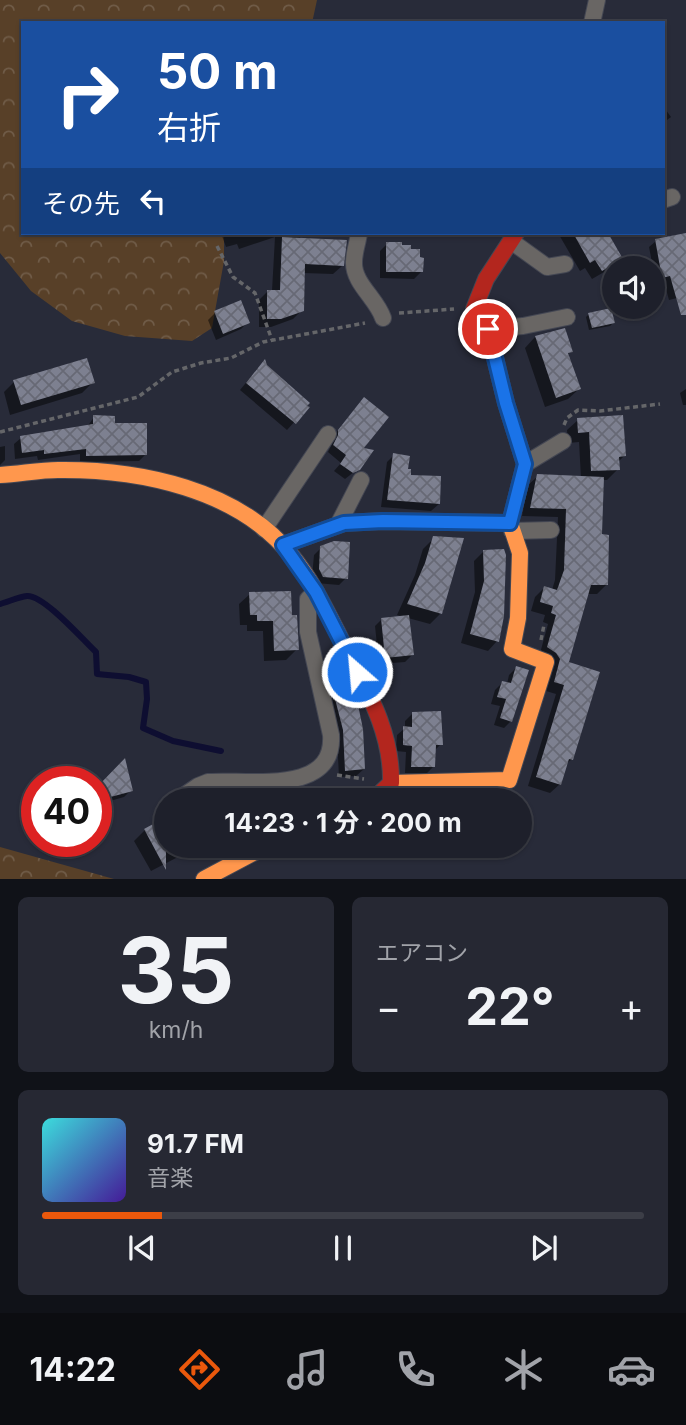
<!DOCTYPE html>
<html lang="ja">
<head>
<meta charset="utf-8">
<style>
	:root { --surface:#1e202b; --page:#262833; --text:#f1f3f6; --muted:#a1a3a9; --line:#3c3e47; --accent:#ea580c }
	body { margin:0; font-family:Inter,"Noto Sans JP",sans-serif; background:var(--page); color:var(--text); height:100vh; display:flex; flex-direction:column; font-size:26px; white-space:nowrap }
	* { box-sizing:border-box; margin:0 }
	p { font-size:23px; color:var(--muted) }
	.icon { flex:none; width:38px; height:38px; fill:none; stroke:currentColor; stroke-width:2; stroke-linecap:round; stroke-linejoin:round }
	.map { position:relative; height:879px; overflow:hidden }
	.sheet { display:flex; flex-direction:column; gap:18px; padding:18px; background:#101218; flex:1 }
	.sheet>* { flex:none }
	.hud { position:absolute; left:21px; top:21px; width:644px; height:214px; border-radius:0px; box-shadow:0 2px 5px #0004,0 0 0 2px var(--line); background:#1a4fa0; color:#fff; overflow:hidden }
	.fabs { position:absolute; left:602px; top:256px; display:grid; gap:14px }
	.fabs a { display:grid; place-items:center; width:63px; height:63px; border-radius:50%; background:var(--surface); box-shadow:0 2px 5px #0004,0 0 0 2px var(--line); font-size:35px }
	.speed { position:absolute; left:21px; top:766px; display:flex; gap:14px; font-size:35px; font-weight:700; text-align:center }
	.speed>* { display:grid; place-content:center; width:91px; height:91px; border-radius:50%; background:var(--surface); box-shadow:0 2px 5px #0004,0 0 0 2px var(--line); line-height:1 }
	.speed .limit { border:10px solid #d22; background:#fff; color:#111 }
	.pin { position:absolute; display:grid; place-items:center; width:60px; height:60px; color:#fff; margin:-30px; border:4px solid #fff; border-radius:50%; box-shadow:0 2px 7px #0007 }
	.me { position:absolute; width:77px; margin:-38px; rotate:333deg; stroke-linejoin:round; filter:drop-shadow(0 0 5px #0008) }
	.turn { display:flex; align-items:center; gap:24px; height:147px; padding:0 21px; font-size:32px }
	.turn .icon { width:91px; height:91px; stroke-width:2.5 }
	.turn b { display:block; font-size:49px; line-height:60px }
	.then { display:flex; align-items:center; height:66px; padding:0 21px; background:#0003; gap:14px; font-size:26px }
	.big { font-size:52px; font-weight:700; line-height:1.1 }
	.sheet .widget { flex:1; display:flex; flex-direction:column; justify-content:center; gap:10px; min-width:0; padding:0 24px; border-radius:10px; background:var(--page) }
	.sheet .dial { align-items:center; gap:0 }
	.dial b { font-size:91px; line-height:1 }
	.song { display:flex; align-items:center; gap:21px }
	.cover { width:84px; height:84px; border-radius:10px; background:linear-gradient(135deg,hsl(180 70% 55%),hsl(260 70% 35%)) }
	.played { height:7px; border-radius:4px; background:linear-gradient(90deg,var(--accent) 20%,var(--line) 20%) }
	.keys { display:flex; justify-content:space-around; direction:ltr }
	.heat { display:flex; justify-content:space-between; align-items:center; font-size:38px; direction:ltr }
	.sheet .tiles { flex:1; display:grid; gap:18px; grid-template-columns:1fr 1fr }
	.widget:last-child { grid-column:span 2 }
	.trip { position:absolute; left:154px; top:788px; width:378px; height:70px; border-radius:35px; background:var(--surface); box-shadow:0 2px 5px #0004,0 0 0 2px var(--line); font-weight:700; line-height:70px; text-align:center }
	.dock { display:flex; height:112px; justify-content:space-around; align-items:center; background:#0c0d11; color:var(--muted) }
	.dock .icon { width:49px; height:49px }
	.dock .current { color:var(--accent) }
	.dock b { font-size:32px; color:var(--text) }
	.map>svg:first-child { display:block }
	.forest { fill:url(#forest-crowns) }
	.shadow { fill:#0007 }
	.lines { fill:none; stroke-linecap:round; stroke-linejoin:round }
	.stream { stroke:#0e0e31; stroke-width:6 }
	.building { fill:url(#building-cross-hatch) }
	.street-casing { stroke:#444753; stroke-width:18 }
	.fast-casing { stroke:#444753; stroke-width:18 }
	.slow-casing { stroke:#444753; stroke-width:18 }
	.jam-casing { stroke:#444753; stroke-width:18 }
	.path { stroke:#656669; stroke-width:3.5; stroke-dasharray:5 3.5; stroke-linecap:butt }
	.street { stroke:#696664; stroke-width:16 }
	.fast { stroke:#63d668; stroke-width:16 }
	.slow { stroke:#ff974d; stroke-width:16 }
	.jam { stroke:#b3261e; stroke-width:16 }
	.route-casing { stroke:#114b97; stroke-width:18 }
	.route { stroke:#1a73e8; stroke-width:12 }
</style>
</head>
<body>
<div class="map">
<svg width="686" height="879" viewBox="0 0 686 879">
	<defs>
		<pattern id="forest-crowns" width="20" height="18" patternUnits="userSpaceOnUse" patternTransform="scale(1.75)"><rect width="20" height="18" fill="#584028"/><path d="M2 6a3 3 0 1 1 6 0M12 15a3 3 0 1 1 6 0" fill="none" stroke="#705c48"/></pattern>
		<pattern id="building-cross-hatch" width="8" height="8" patternUnits="userSpaceOnUse" patternTransform="scale(1.75)"><rect width="8" height="8" fill="#7d8090"/><path d="M0 0l8 8M0 8l8-8" fill="none" stroke="#676975"/></pattern>
	</defs>
	<rect width="100%" height="100%" fill="#282b39"/>
	<path class="forest" d="M0,0h317l-5,23h-289v210h201v28l-12,67 -20,13 -67,-5 -53,-15 -41,-30 -31,-38z
		M0,847l114,32h-114z"/>
	<path class="shadow" d="M663,106l8,11 -8,6z
		M221,233h78l2,7 41,26 -9,8 -30,-1 -1,37 -9,9 -22,8h-12v-27l9,-9h4l3,-54 -36,12 -2,-5 -11,3z
		M558,233h48l15,26 -10,9 -19,11 -7,-11 -5,3z
		M656,241l30,54 -1,1 -16,4 -5,-18 -8,1 -7,-36z
		M387,244l34,28 -7,7 -34,-1v-27z
		M240,303l8,19 -7,7 -25,11 -8,-20 7,-7z
		M589,314l24,9 -3,3 -21,4 -3,-13z
		M535,337l36,14 -4,4 12,34 -11,10 -23,8 -20,-59z
		M258,368l49,40 -20,22 -47,-40z
		M14,382h79l-11,11 -72,22 -6,-23z
		M686,389v16h-3l-3,-12z
		M358,406l1,62 -14,11 -11,-8 7,-8 -13,-11 4,-8 -1,-5z
		M94,417l52,37 -7,7 -59,1v-8l-42,6 -1,-4 -22,3 -1,-15 7,-6 66,-11z
		M578,420l46,36 -6,6v7l-11,11h-5l-1,56 5,49 -9,9h-10l-20,69 5,96 -7,6 -5,19 -10,9 -22,-7 28,-92 -10,-3 -7,-34 9,-33 -5,-2 2,-7 -14,-4 4,-14 9,-9 8,2 3,-10 3,-63 -36,-1 6,-31 10,-9 43,2 -2,-36 -11,1 -1,-13z
		M5,446v14l-5,5v-18z
		M394,455l15,22 30,27 -8,7 -50,-4 6,-45z
		M434,538l7,75 -11,11 -22,-6 4,37 -7,7 -26,2 -4,-38 7,-7 22,-2 -7,-2 18,-40 8,-26z
		M321,548l25,30 -7,7 -23,-2 -4,-6 2,-22z
		M484,551l13,90 -9,10 -27,-8 14,-51 -1,-31z
		M250,594l41,23 6,32 -11,11 -22,1 -1,-30h-16v-6h-7l-1,-21z
		M326,661l38,108 -8,7 -17,1 -2,-39 -18,-69z
		M516,668l-5,53 -7,7 -10,-3 6,-19 -9,-2 4,-14 7,-7 5,1 2,-9z
		M412,714l29,30 -7,7 -1,16 -7,7 -21,-1 1,-21 -10,-1 1,-16 8,-7v-7z
		M124,761l7,29 -7,7 -28,8v-15z
		M242,794l44,4v2h-50z
		M211,795l3,5h-12z
		M166,819v26h35l-50,26 -17,-30 11,-11z"/>
	<g class="lines">
		<path class="stream" d="M0,604c8,-2 18,-7 27,-8 17,-1 56,44 69,56l1,22 32,3 17,5 1,17 -4,29 30,13 48,10"/>
	</g>
	<path class="building" d="M573,233h35l15,26 -21,12 -7,-11 -5,3z
		M686,233v82h-5l-11,-39 -8,2 -7,-39z
		M282,237l65,3 -3,26 -39,-2 -1,47 -23,8h-14v-29h13z
		M386,242h16v3h9v4h9v8l4,1 -1,14h-37z
		M241,300l9,23 -27,11 -9,-23z
		M611,308l4,15 -23,5 -4,-15z
		M565,328l8,24 -5,1 13,36 -25,9 -21,-62z
		M87,358l8,25 -74,22 -8,-25z
		M265,359l2,6 43,38 -3,3 3,1 -14,17 -50,-41z
		M364,397l25,20 -25,31 10,2 -14,20 -7,3 -13,-9 6,-9 -13,-10 5,-10v-5z
		M93,415l22,1v7h32v32l-61,1v-7l-42,5v-4l-22,3 -2,-17 73,-12z
		M623,415l3,41 -7,1 1,13 -29,1 -2,-39 -11,1 -1,-15z
		M393,453l17,3 -2,13h3v6l30,1 -1,28 -53,-4z
		M537,474l67,3 -2,57 7,1 -1,50h-17l-22,77 31,10 -27,88 -4,-1 -8,26 -25,-8 28,-92 -10,-3 6,-23 -4,-6 -9,-6 9,-32 -5,-2 2,-7 -13,-4 4,-16 13,4 7,-20 2,-61 -36,-1z
		M433,536l31,2 -22,76 -35,-10 18,-41z
		M334,541l16,1 -2,37 -25,-2 -4,-8 1,-23z
		M504,549l2,6 -2,61 -5,26 -29,-8 14,-53 -1,-31z
		M291,591l1,24h5l2,35 -25,1 -1,-30h-16v-6h-7l-1,-23z
		M409,615l5,40 -29,3 -4,-40z
		M334,656l23,44 6,29 2,40 -20,2 -2,-41 -18,-70z
		M516,666l13,4 -17,52 -12,-4 6,-19 -9,-2 5,-16 9,2z
		M441,711l2,34h-7l-1,22h-24l1,-21 -9,-1v-19l9,1v-15z
		M125,758l8,33 -30,8 -5,-13z
		M166,817v53l-22,-41z"/>
	<g class="lines">
		<defs>
			<path id="street" d="M592,23l5,-23
				M663,200l9,-3
				M359,233c-1,9 -5,19 -5,29 -1,21 23,37 29,56
				M511,241l36,26 18,-3
				M488,329l35,-3 44,-9
				M525,464l38,-23
				M338,525l23,-45
				M264,529l64,-95
				M512,531l39,-1
				M182,797l16,-11 10,-4c40,-3 127,14 123,-47l-23,-103v-33l8,-7"/>
			<path id="fast" d="M283,545l61,-22 39,-2 127,2 15,-59 -19,-61 -18,-74 -9,-13"/>
			<path id="slow" d="M0,475c20,-1 39,-5 58,-5 81,-1 180,19 233,85 24,29 39,64 56,96
				M391,783l118,-3 37,-118 -34,-13 6,-31 2,-65 -10,-30
				M204,879l64,-34"/>
			<path id="jam" d="M479,316l-5,-7 12,-30 30,-46
				M347,651c22,43 45,83 44,132l-18,17"/>
		</defs>
		<use href="#street" class="street-casing"/>
		<use href="#fast" class="fast-casing"/>
		<use href="#slow" class="slow-casing"/>
		<use href="#jam" class="jam-casing"/>
		<path class="path" d="M217,246l16,31 22,16 17,47
			M399,313l55,-4
			M564,425l3,-7 11,-8 22,1 60,-7
			M0,432l138,-35 34,-25 29,-9 30,-5 32,-16 102,-19
			M541,640l3,-15
			M337,775l27,4"/>
		<use href="#street" class="street"/>
		<use href="#fast" class="fast"/>
		<use href="#slow" class="slow"/>
		<use href="#jam" class="jam"/>
	</g>
	<g class="lines">
		<defs>
			<path id="route" d="M357,672l-41,-80 -33,-47 61,-22 39,-2 127,2 15,-59 -19,-61 -18,-74"/>
		</defs>
		<use href="#route" class="route-casing"/>
		<use href="#route" class="route"/>
	</g>
</svg>
<div class="fabs">
<a><svg class="icon" aria-label="sound" viewBox="0 0 24 24"><path d="M4 9h4l5-4v14l-5-4H4zM17 9q2 3 0 6"/></svg></a>
</div>
<div class="speed"><div class="limit">40</div></div>
<div class="pin" style="left:488px;top:329px;background:#d93025"><svg class="icon" aria-label="arrive" viewBox="0 0 24 24"><path d="M6 21V4h12l-3 4 3 4H6"/></svg></div>
<svg class="me" style="left:357px;top:672px" viewBox="-20 -20 40 40"><circle r="17" fill="#1a73e8" stroke="#fff" stroke-width="3"/><path d="M0-11L8 9 0 5-8 9z" fill="#fff"/></svg>
<div class="trip">14:23 · 1 分 · 200 m</div>
<div class="hud">
<div class="turn"><svg class="icon" aria-label="right" viewBox="0 0 24 24"><path d="M7 20v-9h11M14 6l5 5-5 5"/></svg><div><b>50 m</b>右折</div></div>
<div class="then">その先<svg class="icon" aria-label="left" viewBox="0 0 24 24"><path d="M17 20v-9H6M10 6l-5 5 5 5"/></svg></div>
</div>
</div>
<section class="sheet">
<div class="tiles">
<div class="widget dial"><b>35</b><p>km/h</p></div>
<div class="widget"><p>エアコン</p>
<div class="heat"><a>−</a><b class="big">22°</b><a>+</a></div>
</div>
<div class="widget">
<div class="song"><i class="cover"></i><div><b>91.7 FM</b><p>音楽</p></div></div>
<div class="played"></div>
<div class="keys"><svg class="icon" aria-label="previous" viewBox="0 0 24 24"><path d="M18 5L8 12l10 7zM5 5v14"/></svg><svg class="icon" aria-label="pause" viewBox="0 0 24 24"><path d="M8 5v14M16 5v14"/></svg><svg class="icon" aria-label="next" viewBox="0 0 24 24"><path d="M6 5l10 7-10 7zM19 5v14"/></svg></div>
</div>
</div>
</section>
<nav class="dock">
<b>14:22</b>
<svg class="icon current" aria-label="directions" viewBox="0 0 24 24"><path d="M12 3l9 9-9 9-9-9zM9 14v-3h6M13 9l2 2-2 2"/></svg>
<svg class="icon" aria-label="music" viewBox="0 0 24 24"><path d="M9 18V5l10-2v13"/><circle cx="6" cy="18" r="3"/><circle cx="16" cy="16" r="3"/></svg>
<svg class="icon" aria-label="phone" viewBox="0 0 24 24"><path d="M5 4h4l2 5-3 2q2 4 5 5l2-3 5 2v4C11 20 4 13 5 4z"/></svg>
<svg class="icon" aria-label="climate" viewBox="0 0 24 24"><path d="M12 3v18M4 7l16 10M4 17L20 7"/></svg>
<svg class="icon" aria-label="car" viewBox="0 0 24 24"><path d="M5 17H2v-5l4-1 3-4h7l3 4 3 1v5h-3M9 17h6M6 11h13"/><circle cx="7" cy="17" r="2"/><circle cx="17" cy="17" r="2"/></svg>
</nav>
</body>
</html>
